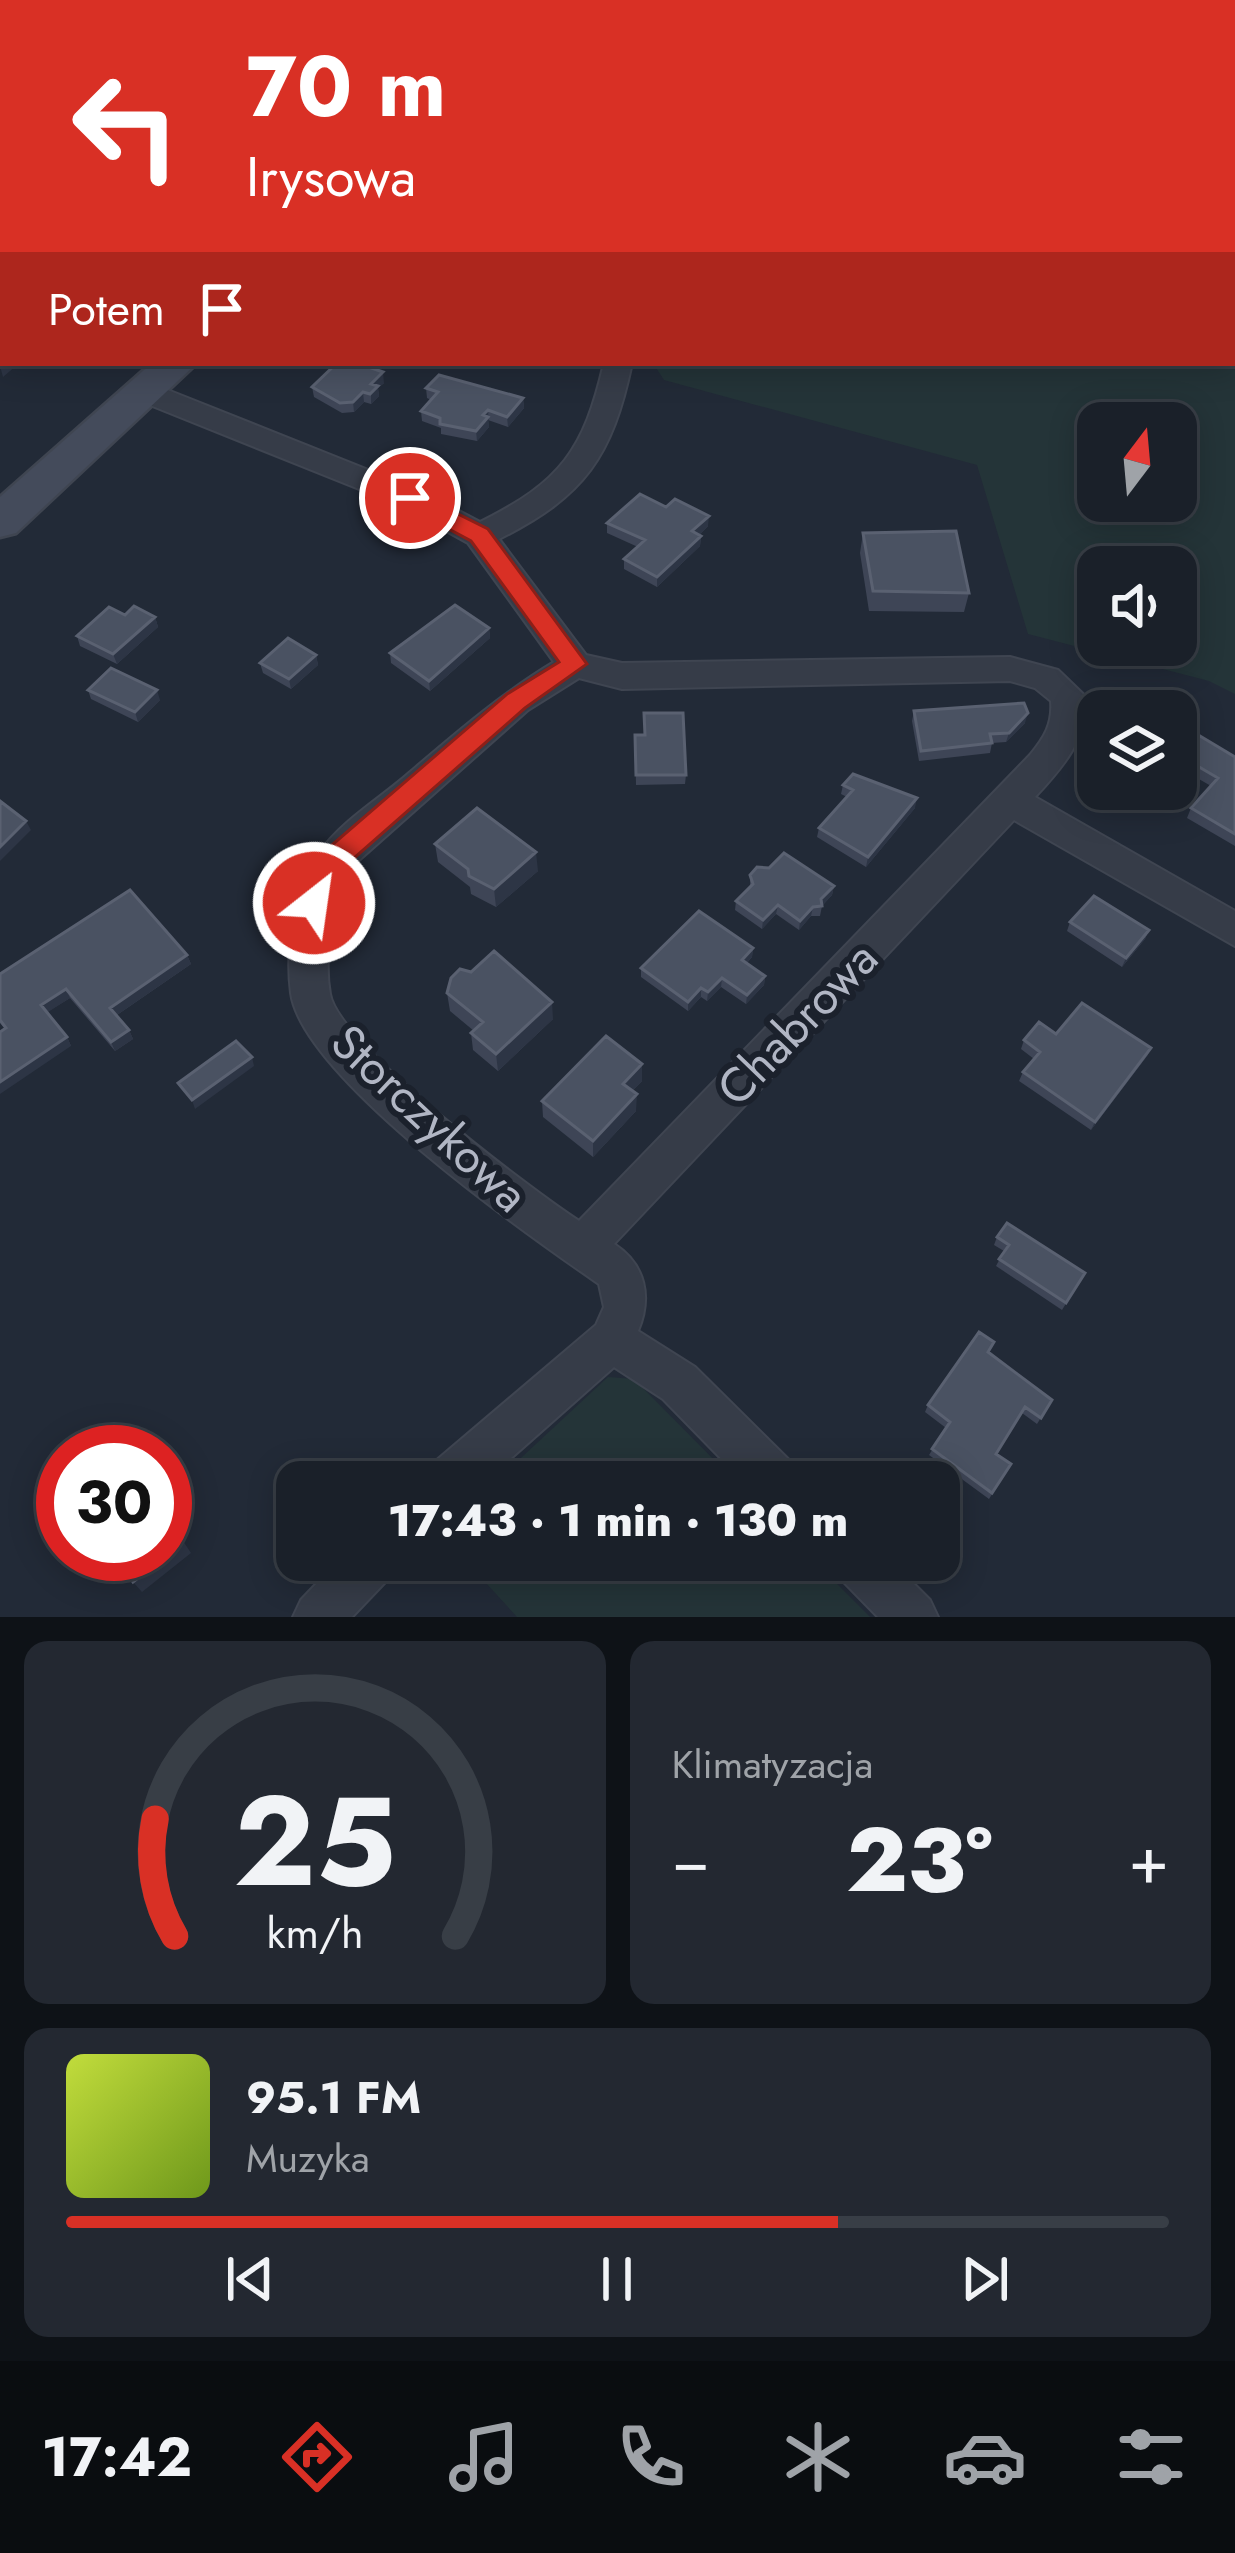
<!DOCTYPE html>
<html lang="pl">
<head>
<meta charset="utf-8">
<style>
	:root { --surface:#1a2029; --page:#232831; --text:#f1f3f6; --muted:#9fa3a8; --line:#383e46; --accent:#d93025 }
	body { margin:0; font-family:Jost,sans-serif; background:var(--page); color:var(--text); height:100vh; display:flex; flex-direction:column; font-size:45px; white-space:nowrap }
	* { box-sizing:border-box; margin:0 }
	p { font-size:39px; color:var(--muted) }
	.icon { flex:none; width:66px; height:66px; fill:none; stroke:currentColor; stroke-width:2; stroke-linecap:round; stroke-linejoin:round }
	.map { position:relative; height:1617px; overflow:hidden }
	.panel { display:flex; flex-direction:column; gap:24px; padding:24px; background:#0e1217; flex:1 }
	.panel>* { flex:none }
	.banner { position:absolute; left:0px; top:0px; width:1236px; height:366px; box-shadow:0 6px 30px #0003,0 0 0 3px var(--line); background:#d93025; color:#fff; overflow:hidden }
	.needle { width:78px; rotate:16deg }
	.controls { position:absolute; left:1077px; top:402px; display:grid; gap:24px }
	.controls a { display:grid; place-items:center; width:120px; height:120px; border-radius:24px; background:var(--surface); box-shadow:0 6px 30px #0003,0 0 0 3px var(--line); font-size:60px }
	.speed { position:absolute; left:36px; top:1425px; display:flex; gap:24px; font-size:60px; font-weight:700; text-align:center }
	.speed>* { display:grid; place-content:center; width:156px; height:156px; border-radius:50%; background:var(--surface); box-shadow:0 6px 30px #0003,0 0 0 3px var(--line); line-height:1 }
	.speed .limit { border:18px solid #d22; background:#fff; color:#111 }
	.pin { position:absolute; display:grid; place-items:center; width:102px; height:102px; color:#fff; margin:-51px; border:6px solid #fff; border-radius:50%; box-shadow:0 3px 12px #0007 }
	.me { position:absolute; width:132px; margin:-66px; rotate:30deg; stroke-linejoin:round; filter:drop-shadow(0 0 9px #0008) }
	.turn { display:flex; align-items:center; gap:42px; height:252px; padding:0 48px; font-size:54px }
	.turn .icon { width:156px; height:156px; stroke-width:2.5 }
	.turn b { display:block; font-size:84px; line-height:102px }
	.then { display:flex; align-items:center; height:114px; padding:0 48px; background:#0003; gap:24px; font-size:45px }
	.big { font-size:90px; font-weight:800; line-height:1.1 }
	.panel .tile { flex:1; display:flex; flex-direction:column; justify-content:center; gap:18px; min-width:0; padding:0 42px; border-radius:24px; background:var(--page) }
	.panel .dial { align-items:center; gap:0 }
	.dial svg { height:312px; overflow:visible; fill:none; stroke:var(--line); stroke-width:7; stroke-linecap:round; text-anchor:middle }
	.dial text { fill:var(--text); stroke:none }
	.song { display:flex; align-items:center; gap:36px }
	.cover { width:144px; height:144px; border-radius:18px; background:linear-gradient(135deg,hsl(70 70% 55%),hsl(80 70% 35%)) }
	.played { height:12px; border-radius:6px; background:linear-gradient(90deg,var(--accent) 70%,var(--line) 70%) }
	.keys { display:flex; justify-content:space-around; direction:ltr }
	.heat { display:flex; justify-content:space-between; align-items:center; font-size:66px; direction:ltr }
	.panel .tiles { flex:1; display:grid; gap:24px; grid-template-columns:1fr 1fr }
	.tile:last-child { grid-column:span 2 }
	.trip { position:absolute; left:276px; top:1461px; width:684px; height:120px; border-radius:24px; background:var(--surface); box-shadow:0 6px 30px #0003,0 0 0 3px var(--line); font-weight:800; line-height:120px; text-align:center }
	.dock { display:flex; height:192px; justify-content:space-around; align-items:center; background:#0a0d10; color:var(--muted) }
	.dock .icon { width:84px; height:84px }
	.dock .active { color:var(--accent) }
	.dock b { font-size:54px; color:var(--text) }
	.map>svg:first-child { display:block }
	.green { fill:#243438; fill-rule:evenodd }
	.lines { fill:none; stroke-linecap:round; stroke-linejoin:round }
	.street-casing { stroke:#3f4551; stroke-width:4 }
	.secondary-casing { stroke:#3f4551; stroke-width:5 }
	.path { stroke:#3d4d51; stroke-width:6; stroke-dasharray:6 6; stroke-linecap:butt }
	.street { fill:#363c48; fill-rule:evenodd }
	.secondary { fill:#444b5b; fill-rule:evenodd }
	.wall { fill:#3e4556 }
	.shaded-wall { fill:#2d3545 }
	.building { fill:#4a5262; stroke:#5a6171; stroke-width:3 }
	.route { fill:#d93025; stroke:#8d1f18; stroke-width:3 }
	.labels { text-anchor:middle; stroke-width:12; stroke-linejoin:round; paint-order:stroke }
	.street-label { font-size:48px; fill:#b1b6c4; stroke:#1b212c }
</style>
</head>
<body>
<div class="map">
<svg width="1235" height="1617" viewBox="0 0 1235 1617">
	<rect width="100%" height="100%" fill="#222a37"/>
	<path class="green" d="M1235,247v447l-26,-13 -181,-47 -51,-169 -313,-85 -11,-17h580zM1098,423h78v78h-78zM1098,567h78v78h-78z
		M608,1377l26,2 102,103h-241z
		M465,1560h348l57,57h-353z"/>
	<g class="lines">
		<defs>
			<path id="street" d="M1235,10v14l-2,1v-14z
				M604,363h28c-20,94 -47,133 -133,176l87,116 36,8 388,-6 48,13 27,26c4,42 -23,72 -50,101l200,114v35l-221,-126 -400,424c32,21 38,53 24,87l57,36 99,98 7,17h-57l-81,-83 -49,-32 -130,115h-60l7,-17 165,-140 8,-18 -5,-23c-71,-49 -297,-207 -308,-291 -6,-46 4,-103 29,-141 20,-30 62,-55 89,-79 47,-40 92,-79 145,-111l-86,-119 -69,-38 -264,-106 -5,-7 15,-9 10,2 266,106 59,31c81,-40 104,-72 124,-159zM579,678l43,11 388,-8 25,7 16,13c2,23 -7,37 -21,54l-451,466c-49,-32 -240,-176 -249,-227 -7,-38 3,-92 19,-125l179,-159z
				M339,1560h58l-7,17 -38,40h-59l8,-17z
				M832,1560h58l40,40 8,17h-60l-39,-40z"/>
			<path id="secondary" d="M152,363h45l-181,170 -16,4v-40z"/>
		</defs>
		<use href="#street" class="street-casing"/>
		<use href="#secondary" class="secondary-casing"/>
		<path class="path" d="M769,3l9,-3"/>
		<use href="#street" class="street"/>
		<use href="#secondary" class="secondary"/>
	</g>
	<path class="wall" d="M914,0h54v3h-53z
		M384,383l-6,5 1,8 -8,8 -7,-2 -10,10 -12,1 -28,-16 -2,-10z
		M426,388l97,10 1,10 -16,19 -20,-7 1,7 -12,14 -36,-7v-6l-19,-7 -1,-10 10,-11 -4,-2z
		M666,507l42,19 -9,9 2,1 -1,10 -43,41 -33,-18v-10l14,-12 -31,-14v-10z
		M863,533l106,60 -5,19 -95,-1 -9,-58z
		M125,615l30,2 3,10 -41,37 -37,-18 -3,-10z
		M489,628l1,10 -60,53 -39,-28 -1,-10z
		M316,655l2,10 -27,24 -28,-16 -3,-10z
		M88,690l72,10 -22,22 -47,-23z
		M914,711l111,12 -19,19 -14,1 -2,10 -71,8 -7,-40z
		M635,735l51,40 -1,9 -49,1z
		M1182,757h53v89l-48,-28 4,-10 20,-22 -33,-19z
		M843,785l72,23 -49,59 -49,-30 2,-9 28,-31 -6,-3z
		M435,844l103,27 -42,36 -25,-13 -1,-7 -32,-25z
		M750,875l84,11 -2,9 -10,11 -2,10h-9l-12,14 -23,-16 -14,15 -27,-19 1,-9 14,-14z
		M1070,922l79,8 -4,9 -23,28 -55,-36z
		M753,948l-1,9 -5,6 18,13 -1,9 -18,19 -25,-17 -14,14 -6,-4 -13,14 -47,-34v-9z
		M187,955l4,9 -74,51 12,15 4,9 -18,12 -45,-53 -23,14 20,25 4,9 -66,-17 -5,-6v-49z
		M447,993l106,26 -55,52 -25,-21 -2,-17 3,-2 -24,-20z
		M1056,1034l95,14 -4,8 -56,74 -72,-49 4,-9 11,-13 -13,-10 3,-9z
		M642,1064v17l-10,10 4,20 -43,46 -50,-40 -1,-16z
		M997,1237l88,36 -23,37 -66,-44 8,-15 -10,-6z
		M988,1353l64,47 -15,24 -15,-11 -26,41 15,10 -22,35 -60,-44 17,-27 -21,-16 3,-7z"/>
	<path class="shaded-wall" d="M931,0h37v3h-37z
		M4,363h12l1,2 -14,12 -3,-11z
		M383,372l1,11 -6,5 1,8 -8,8v-20z
		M363,392l1,10 -10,10 -1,-10z
		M523,398l1,10 -16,19 -1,-10z
		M488,410l1,17 -12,14 -1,-10z
		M709,516l-1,10 -16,16v-11z
		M701,536l-1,10 -43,41v-10z
		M155,617l3,10 -41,37 -4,-10z
		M489,628l1,10 -60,53 -1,-10z
		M316,655l2,10 -27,24 -2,-10z
		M157,690l3,10 -22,22 -3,-10z
		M1028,713l-3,10 -19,19 3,-9z
		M917,798l-2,10 -49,59 2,-10z
		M26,821l5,9 -31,31v-14z
		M536,852l2,19 -42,36 -2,-18z
		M834,886l-2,9 -12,13 1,-9z
		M778,905l-2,9 -14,15 1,-9z
		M813,907l-2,9 -12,14 1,-9z
		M1149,930l-4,9 -23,28 4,-9z
		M753,948l-1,9 -11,12 1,-9z
		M187,955l4,9 -77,53 -4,-9z
		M765,976l-1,9 -18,19 1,-9z
		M722,978l-1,9 -14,14 1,-9z
		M701,988v9l-13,14v-9z
		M66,989l4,9 -25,16 -4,-9z
		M552,1002l1,17 -55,52 -2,-17z
		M129,1030l4,9 -18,12 -4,-9z
		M67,1037l4,9 -71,48v-12z
		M1151,1048l-4,8 -56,74 4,-8z
		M252,1057l2,9 -59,43 -3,-9z
		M642,1064v17l-19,19v-16z
		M637,1094l-1,17 -43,46v-16z
		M174,1512l8,12 -7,6 -8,-12z
		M183,1541l8,12 -49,39 -9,-10z
		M116,1558l10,11 -6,5 -10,-11z"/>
	<path class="building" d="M413,0h42l-3,3h-41z
		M0,240l3,1v57l-3,-1z
		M337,363h20l26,9 -12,12 7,2 -8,8 -7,-2 -10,10 -13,1 -28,-16z
		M439,375l84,23 -16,19 -19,-7 -5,5 5,2 -12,14 -36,-7v-6l-19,-7 17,-19 -12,-4z
		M640,494l26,13 9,-8 34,17 -17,15 9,5 -44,41 -33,-18 21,-19 -38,-17z
		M956,531l13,62 -96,-2 -10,-58z
		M455,605l34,23 -60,53 -39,-28z
		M134,606l21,11 -42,37 -36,-18 32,-29 16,8z
		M288,638l28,17 -27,24 -29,-16z
		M111,668l46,22 -22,22 -47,-22z
		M1024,703l4,10 -19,20 -19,1 2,9 -71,8 -7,-40z
		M644,713h39l3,62h-50l-1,-40h10z
		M1200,736l35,21v77l-44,-26 27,-30 -36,-21z
		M853,774l64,24 -49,59 -49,-29 34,-38 -10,-5z
		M0,801l26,20 -26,26z
		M477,808l59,44 -42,37 -25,-13 -1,-7 -33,-25z
		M784,853l50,33 -13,13 1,7 -9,1 -13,14 -22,-16 -15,15 -27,-19 17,-17 -3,-9 7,-8 12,1z
		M130,890l57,65 -77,53 19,22 -18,12 -45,-53 -25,16 26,32 -67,45v-50l6,-4 -6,-8v-46z
		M1094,896l55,34 -23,28 -56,-36z
		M699,911l54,37 -11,12 23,16 -18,19 -25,-17 -14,14 -7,-4 -13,14 -47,-34z
		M494,951l58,51 -56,52 -25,-21 12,-11 -36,-29 4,-15 9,-9 11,3z
		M1082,1003l69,45 -56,74 -72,-50 17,-20 -16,-12 15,-18 17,12z
		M606,1036l36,28 -19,20 14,10 -44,47 -51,-40z
		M236,1041l16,16 -60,43 -14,-17z
		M1007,1223l78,50 -19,30 -67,-44 10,-14 -12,-8z
		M979,1332l15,10 -6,10 64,48 -11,18 -16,-11 -29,47 15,10 -19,29 -60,-44 18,-27 -22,-17z
		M113,1443l6,9h-18z
		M165,1499l9,13 -7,6 16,23 -50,41 -17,-24 -6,5 -6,-9h61z"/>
	<path class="route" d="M410,490l78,39 99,135 -62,44 -180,158 -21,45h-21l-4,-8 26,-52 182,-157 52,-32 -88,-121 -69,-37 -3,-6z"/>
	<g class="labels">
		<g class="street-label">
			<text transform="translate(797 1023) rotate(-46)" y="17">Chabrowa</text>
			<text transform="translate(430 1118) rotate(43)" y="17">Storczykowa</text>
		</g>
	</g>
</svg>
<div class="controls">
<a><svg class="needle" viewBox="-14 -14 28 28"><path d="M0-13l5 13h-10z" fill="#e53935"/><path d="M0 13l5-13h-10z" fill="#9fa3a8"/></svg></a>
<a><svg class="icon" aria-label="sound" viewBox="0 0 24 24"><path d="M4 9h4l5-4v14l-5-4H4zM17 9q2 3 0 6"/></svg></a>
<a><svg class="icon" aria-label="layers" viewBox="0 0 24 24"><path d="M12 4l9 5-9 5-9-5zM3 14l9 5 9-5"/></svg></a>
</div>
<div class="speed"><div class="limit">30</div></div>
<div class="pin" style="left:410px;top:498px;background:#d93025"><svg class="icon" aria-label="arrive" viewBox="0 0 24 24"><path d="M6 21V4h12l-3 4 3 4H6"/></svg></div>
<svg class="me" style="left:314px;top:903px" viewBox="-20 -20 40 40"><circle r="17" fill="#d93025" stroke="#fff" stroke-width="3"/><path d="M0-11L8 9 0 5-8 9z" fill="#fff"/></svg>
<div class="trip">17:43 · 1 min · 130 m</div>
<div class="banner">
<div class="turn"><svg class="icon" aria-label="left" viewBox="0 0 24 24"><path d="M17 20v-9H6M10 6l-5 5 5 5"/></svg><div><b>70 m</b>Irysowa</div></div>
<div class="then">Potem<svg class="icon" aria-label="arrive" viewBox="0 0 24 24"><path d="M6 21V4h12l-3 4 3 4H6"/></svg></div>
</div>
</div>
<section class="panel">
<div class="tiles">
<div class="tile dial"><svg viewBox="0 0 100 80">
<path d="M14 69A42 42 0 1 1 86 69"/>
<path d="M14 69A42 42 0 0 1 9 39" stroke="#d93025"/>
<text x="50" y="56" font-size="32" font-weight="700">25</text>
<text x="50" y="72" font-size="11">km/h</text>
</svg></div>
<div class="tile"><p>Klimatyzacja</p>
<div class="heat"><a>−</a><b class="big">23°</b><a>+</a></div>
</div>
<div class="tile">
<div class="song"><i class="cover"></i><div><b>95.1 FM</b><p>Muzyka</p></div></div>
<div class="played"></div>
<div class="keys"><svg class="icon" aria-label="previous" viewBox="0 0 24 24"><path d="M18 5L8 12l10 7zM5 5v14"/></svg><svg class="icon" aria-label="pause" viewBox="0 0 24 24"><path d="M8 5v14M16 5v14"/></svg><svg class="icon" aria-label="next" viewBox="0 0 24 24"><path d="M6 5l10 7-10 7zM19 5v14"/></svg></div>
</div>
</div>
</section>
<nav class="dock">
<b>17:42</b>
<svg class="icon active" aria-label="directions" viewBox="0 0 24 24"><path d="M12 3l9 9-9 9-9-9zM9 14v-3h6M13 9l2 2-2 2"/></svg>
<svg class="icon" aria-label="music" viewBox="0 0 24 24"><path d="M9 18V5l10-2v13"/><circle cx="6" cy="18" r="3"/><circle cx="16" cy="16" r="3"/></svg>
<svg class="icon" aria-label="phone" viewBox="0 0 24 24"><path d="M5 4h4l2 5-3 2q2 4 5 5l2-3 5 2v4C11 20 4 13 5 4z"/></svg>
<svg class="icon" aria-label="climate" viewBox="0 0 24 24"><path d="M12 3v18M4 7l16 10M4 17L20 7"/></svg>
<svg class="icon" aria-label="car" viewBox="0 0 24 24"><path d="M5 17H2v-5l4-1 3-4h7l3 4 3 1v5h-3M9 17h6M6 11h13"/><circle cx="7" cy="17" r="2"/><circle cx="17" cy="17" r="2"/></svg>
<svg class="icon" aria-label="filters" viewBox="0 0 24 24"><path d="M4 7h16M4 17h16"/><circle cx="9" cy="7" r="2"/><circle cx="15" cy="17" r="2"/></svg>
</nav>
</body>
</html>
